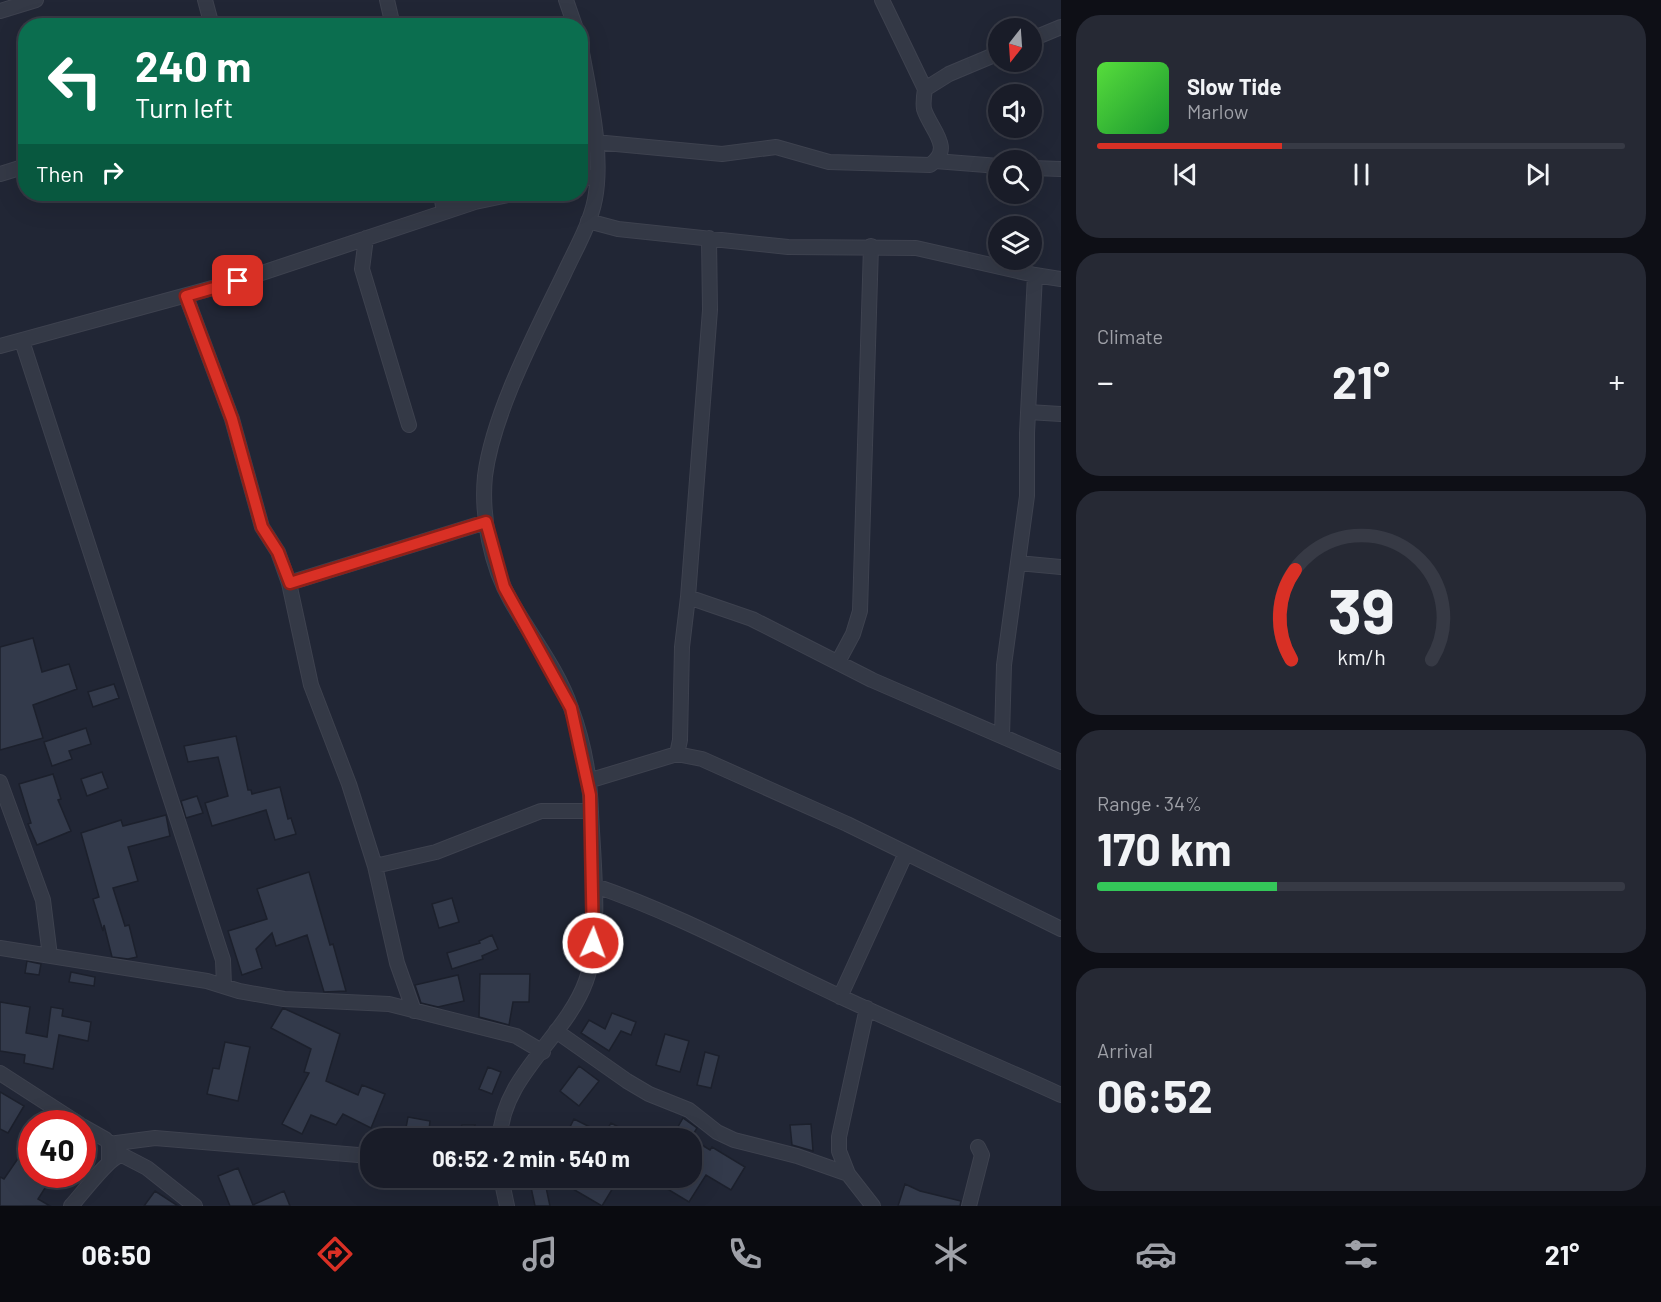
<!DOCTYPE html>
<html lang="en">
<head>
<meta charset="utf-8">
<style>
	:root { --surface:#191c28; --page:#262934; --text:#f1f3f6; --muted:#9fa1a8; --line:#373a45; --accent:#d93025 }
	body { margin:0; font-family:Barlow,sans-serif; background:var(--page); color:var(--text); height:100vh; display:flex; flex-direction:column; font-size:22px; white-space:nowrap }
	* { box-sizing:border-box; margin:0 }
	p { font-size:20px; color:var(--muted) }
	.icon { flex:none; width:33px; height:33px; fill:none; stroke:currentColor; stroke-width:2; stroke-linecap:round; stroke-linejoin:round }
	.map { position:relative; flex:1; overflow:hidden }
	.sheet { display:flex; flex-direction:column; gap:15px; padding:15px; background:#0e0f16; width:600px }
	.sheet>* { flex:none }
	.hud { position:absolute; left:18px; top:18px; width:570px; height:183px; border-radius:24px; box-shadow:0 6px 24px #0002,0 0 0 2px var(--line); background:#0b6e4f; color:#fff; overflow:hidden }
	.needle { width:39px; rotate:197deg }
	.fabs { position:absolute; left:988px; top:18px; display:grid; gap:12px }
	.fabs a { display:grid; place-items:center; width:54px; height:54px; border-radius:50%; background:var(--surface); box-shadow:0 6px 24px #0002,0 0 0 2px var(--line); font-size:30px }
	.speed { position:absolute; left:18px; top:1110px; display:flex; gap:12px; font-size:30px; font-weight:700; text-align:center }
	.speed>* { display:grid; place-content:center; width:78px; height:78px; border-radius:50%; background:var(--surface); box-shadow:0 6px 24px #0002,0 0 0 2px var(--line); line-height:1 }
	.speed .limit { border:9px solid #d22; background:#fff; color:#111 }
	.pin { position:absolute; display:grid; place-items:center; width:51px; height:51px; color:#fff; margin:-26px; border-radius:12px; box-shadow:0 3px 9px #0006 }
	.me { position:absolute; width:66px; margin:-33px; rotate:2deg; stroke-linejoin:round; filter:drop-shadow(0 0 4px #0008) }
	.turn { display:flex; align-items:center; gap:21px; height:126px; padding:0 18px; font-size:27px }
	.turn .icon { width:78px; height:78px; stroke-width:2.5 }
	.turn b { display:block; font-size:42px; line-height:51px }
	.then { display:flex; align-items:center; height:57px; padding:0 18px; background:#0003; gap:12px; font-size:22px }
	.big { font-size:45px; font-weight:700; line-height:1.1 }
	.sheet .card { flex:1; display:flex; flex-direction:column; justify-content:center; gap:9px; min-width:0; padding:0 21px; border-radius:24px; background:var(--page) }
	.sheet .dial { align-items:center; gap:0 }
	.dial svg { height:156px; overflow:visible; fill:none; stroke:var(--line); stroke-width:7; stroke-linecap:round; text-anchor:middle }
	.dial text { fill:var(--text); stroke:none }
	.song { display:flex; align-items:center; gap:18px }
	.cover { width:72px; height:72px; border-radius:9px; background:linear-gradient(135deg,hsl(110 70% 55%),hsl(130 70% 35%)) }
	.played { height:6px; border-radius:3px; background:linear-gradient(90deg,var(--accent) 35%,var(--line) 35%) }
	.keys { display:flex; justify-content:space-around; direction:ltr }
	.heat { display:flex; justify-content:space-between; align-items:center; font-size:33px; direction:ltr }
	.charge { height:9px; border-radius:4px; background:linear-gradient(90deg,#34c759 34%,var(--line) 0) }
	.trip { position:absolute; left:360px; top:1128px; width:342px; height:60px; border-radius:24px; background:var(--surface); box-shadow:0 6px 24px #0002,0 0 0 2px var(--line); font-weight:700; line-height:60px; text-align:center }
	.tabs { display:flex; height:96px; justify-content:space-around; align-items:center; background:#0a0b10; color:var(--muted) }
	.tabs .icon { width:42px; height:42px }
	.tabs .current { color:var(--accent) }
	.tabs b { font-size:27px; color:var(--text) }
	main { display:flex; flex:1; min-height:0 }
	.map>svg:first-child { display:block }
	.building { fill:#333a4b; stroke:#1c202c; stroke-width:1.5 }
	.lines { fill:none; stroke-linecap:round; stroke-linejoin:round }
	.minor-casing { stroke:#3e424f; stroke-width:16 }
	.minor { stroke:#343946; stroke-width:14 }
	.route-casing { stroke:#8d1f18; stroke-width:15 }
	.route { stroke:#d93025; stroke-width:10 }
</style>
</head>
<body>
<main>
<div class="map">
<svg width="1061" height="1206" viewBox="0 0 1061 1206">
	<rect width="100%" height="100%" fill="#212635"/>
	<path class="building" d="M33,638l9,34 27,-8 8,25 -44,16 10,33 -43,12v-103z
		M114,684l5,14 -26,9 -5,-15z
		M86,728l5,16 -22,7 3,8 -20,7 -8,-24z
		M236,736l12,54h3l1,4 28,-7 8,32 3,-1 5,16 -21,6 -9,-30 -54,16 -7,-23 23,-7 -10,-39 -30,5 -4,-16z
		M102,772l6,16 -21,8 -6,-17z
		M53,774l8,25 -3,1 13,31 -34,14 -9,-21 3,-1 -12,-39z
		M197,796l6,17 -17,5 -5,-17z
		M166,815l4,21 -42,11 10,34 -25,7 12,38 4,-1 8,32 -9,2 -16,-2 -8,-32 -1,6 -10,-32 6,-2 -18,-64 40,-13 2,6z
		M309,872l21,73 3,-1 13,47 -22,1 -17,-57 -31,11 -4,-13 -16,16 6,19 -20,7 -14,-44 39,-12 -10,-30z
		M452,898l7,24 -20,6 -7,-24z
		M492,935l6,14 -16,7 1,3 -31,10 -5,-16 33,-10 -1,-2z
		M27,961l14,3 -2,11 -14,-2z
		M71,972l24,5 -1,9 -25,-4z
		M480,974h50l-1,28h-16l-4,23 -30,-8z
		M458,975l6,26 -26,6 -17,-4 -6,-18z
		M0,1002l30,5 -4,26 21,4 4,-30 12,2 -1,7 29,6 -3,19 -29,-6 -6,34 -29,-6 1,-8 -25,-4z
		M283,1008l57,26 -14,47 32,14 4,-10 23,9 -14,34 -28,-14 -7,11 -25,-10 -9,19 -20,-10 27,-51 -5,-1 7,-23 -40,-21z
		M612,1013l24,9 -5,13 -10,-4 -12,20 -28,-18 8,-13 16,9z
		M665,1034l24,7 -9,31 -24,-7z
		M225,1042l25,5 -12,54 -31,-7 6,-26 6,1z
		M705,1052l14,4 -8,32 -14,-3z
		M579,1066l20,15 -20,25 -19,-15z
		M488,1067l13,5 -9,22 -13,-5z
		M0,1092l24,14 -16,27 -8,-4z
		M408,1117l22,4 -2,17h-24z
		M683,1118l14,10 -6,10 -16,-6z
		M574,1119l20,10 -5,9 -20,-9z
		M611,1123l13,7 -5,8h-17z
		M811,1124l2,27 -21,-6 -2,-20z
		M462,1125h13l-6,13h-13z
		M692,1139l18,11 2,-3 33,20 -14,23 -25,-15 -17,27 -28,-17 -2,4 -19,-11h52z
		M21,1154l11,7v13h22l-16,25 12,7h-50v-29l4,2z
		M238,1168l15,37 31,-14 6,15h-60l-12,-30z
		M529,1178h15l6,28h-15z
		M554,1178h65l-17,28z
		M905,1184l15,7 41,10 -1,5h-62z
		M155,1191l23,15h-34z"/>
	<g class="lines">
		<defs>
			<path id="minor" d="M205,0l7,26
				M387,0l6,26
				M566,0l9,26
				M882,0l43,89
				M0,11l36,-11
				M1032,39l29,-12
				M595,142l127,12 54,-7 53,15 101,3c25,-17 0,-36 -6,-56 -1,-6 0,-14 1,-20l24,-15 50,-21
				M935,161l64,5
				M1032,168l29,1
				M0,174l26,-8
				M580,179l17,-3
				M441,194l3,18
				M588,221l30,8 170,18 128,1 119,27 -8,158v63l-23,169 -2,71
				M366,238l-4,31 47,156
				M1035,275l26,4
				M186,296l46,123 30,108 16,25 11,31 22,102 38,99 26,82 22,97 17,48
				M22,341l201,619 1,26
				M0,346l238,-65 237,-79 38,-8
				M1028,412l33,2
				M1018,563l43,4
				M289,583l197,-61
				M688,597l22,-287 -1,-72
				M838,662l15,-28 7,-23 11,-365
				M677,754l3,-14 2,-93 6,-50 64,22 120,61 189,82
				M588,781l89,-27 25,5 145,65 214,105
				M0,782l43,118 7,56
				M375,866l61,-14 105,-41h50
				M593,885c85,29 163,72 244,110 74,35 150,66 224,100
				M0,948l207,33 32,10 45,8 105,5 127,32 27,16
				M840,997l66,-144
				M556,1031l71,50 22,13 40,16 28,22 17,8 63,16 51,18 25,32
				M0,1073l79,51
				M82,1126l23,13 15,15 27,14 48,38
				M500,1138c2,-62 66,-101 86,-157 16,-43 7,-122 5,-169 -1,-34 -8,-72 -20,-104 -13,-38 -40,-72 -60,-107 -20,-35 -30,-85 -26,-125 8,-63 51,-144 79,-202 11,-24 26,-49 31,-75 9,-48 -7,-110 -15,-158
				M109,1161v-17l46,-6 215,18
				M848,1174l-9,-23v-14l28,-129
				M501,1178l6,28
				M71,1206c10,-11 35,-44 46,-49
				M969,1206l13,-51 -4,-8"/>
		</defs>
		<use href="#minor" class="minor-casing"/>
		<use href="#minor" class="minor"/>
	</g>
	<g class="lines">
		<defs>
			<path id="route" d="M238,281l-52,15 46,123 30,108 16,25 12,31 196,-61 18,65 67,121 19,87 3,148"/>
		</defs>
		<use href="#route" class="route-casing"/>
		<use href="#route" class="route"/>
	</g>
</svg>
<div class="fabs">
<a><svg class="needle" viewBox="-14 -14 28 28"><path d="M0-13l5 13h-10z" fill="#e53935"/><path d="M0 13l5-13h-10z" fill="#9fa1a8"/></svg></a>
<a><svg class="icon" aria-label="sound" viewBox="0 0 24 24"><path d="M4 9h4l5-4v14l-5-4H4zM17 9q2 3 0 6"/></svg></a>
<a><svg class="icon" aria-label="search" viewBox="0 0 24 24"><circle cx="10" cy="10" r="6"/><path d="M15 15l6 6"/></svg></a>
<a><svg class="icon" aria-label="layers" viewBox="0 0 24 24"><path d="M12 4l9 5-9 5-9-5zM3 14l9 5 9-5"/></svg></a>
</div>
<div class="speed"><div class="limit">40</div></div>
<div class="pin" style="left:238px;top:281px;background:#d93025"><svg class="icon" aria-label="arrive" viewBox="0 0 24 24"><path d="M6 21V4h12l-3 4 3 4H6"/></svg></div>
<svg class="me" style="left:593px;top:943px" viewBox="-20 -20 40 40"><circle r="17" fill="#d93025" stroke="#fff" stroke-width="3"/><path d="M0-11L8 9 0 5-8 9z" fill="#fff"/></svg>
<div class="trip">06:52 · 2 min · 540 m</div>
<div class="hud">
<div class="turn"><svg class="icon" aria-label="left" viewBox="0 0 24 24"><path d="M17 20v-9H6M10 6l-5 5 5 5"/></svg><div><b>240 m</b>Turn left</div></div>
<div class="then">Then<svg class="icon" aria-label="right" viewBox="0 0 24 24"><path d="M7 20v-9h11M14 6l5 5-5 5"/></svg></div>
</div>
</div>
<section class="sheet">
<div class="card">
<div class="song"><i class="cover"></i><div><b>Slow Tide</b><p>Marlow</p></div></div>
<div class="played"></div>
<div class="keys"><svg class="icon" aria-label="previous" viewBox="0 0 24 24"><path d="M18 5L8 12l10 7zM5 5v14"/></svg><svg class="icon" aria-label="pause" viewBox="0 0 24 24"><path d="M8 5v14M16 5v14"/></svg><svg class="icon" aria-label="next" viewBox="0 0 24 24"><path d="M6 5l10 7-10 7zM19 5v14"/></svg></div>
</div>
<div class="card"><p>Climate</p>
<div class="heat"><a>−</a><b class="big">21°</b><a>+</a></div>
</div>
<div class="card dial"><svg viewBox="0 0 100 80">
<path d="M14 69A42 42 0 1 1 86 69"/>
<path d="M14 69A42 42 0 0 1 16 23" stroke="#d93025"/>
<text x="50" y="56" font-size="32" font-weight="700">39</text>
<text x="50" y="72" font-size="11">km/h</text>
</svg></div>
<div class="card"><p>Range · 34%</p><b class="big">170 km</b><div class="charge"></div></div>
<div class="card"><p>Arrival</p><b class="big">06:52</b></div>
</section>
</main>
<nav class="tabs">
<b>06:50</b>
<svg class="icon current" aria-label="directions" viewBox="0 0 24 24"><path d="M12 3l9 9-9 9-9-9zM9 14v-3h6M13 9l2 2-2 2"/></svg>
<svg class="icon" aria-label="music" viewBox="0 0 24 24"><path d="M9 18V5l10-2v13"/><circle cx="6" cy="18" r="3"/><circle cx="16" cy="16" r="3"/></svg>
<svg class="icon" aria-label="phone" viewBox="0 0 24 24"><path d="M5 4h4l2 5-3 2q2 4 5 5l2-3 5 2v4C11 20 4 13 5 4z"/></svg>
<svg class="icon" aria-label="climate" viewBox="0 0 24 24"><path d="M12 3v18M4 7l16 10M4 17L20 7"/></svg>
<svg class="icon" aria-label="car" viewBox="0 0 24 24"><path d="M5 17H2v-5l4-1 3-4h7l3 4 3 1v5h-3M9 17h6M6 11h13"/><circle cx="7" cy="17" r="2"/><circle cx="17" cy="17" r="2"/></svg>
<svg class="icon" aria-label="filters" viewBox="0 0 24 24"><path d="M4 7h16M4 17h16"/><circle cx="9" cy="7" r="2"/><circle cx="15" cy="17" r="2"/></svg>
<b>21°</b>
</nav>
</body>
</html>
